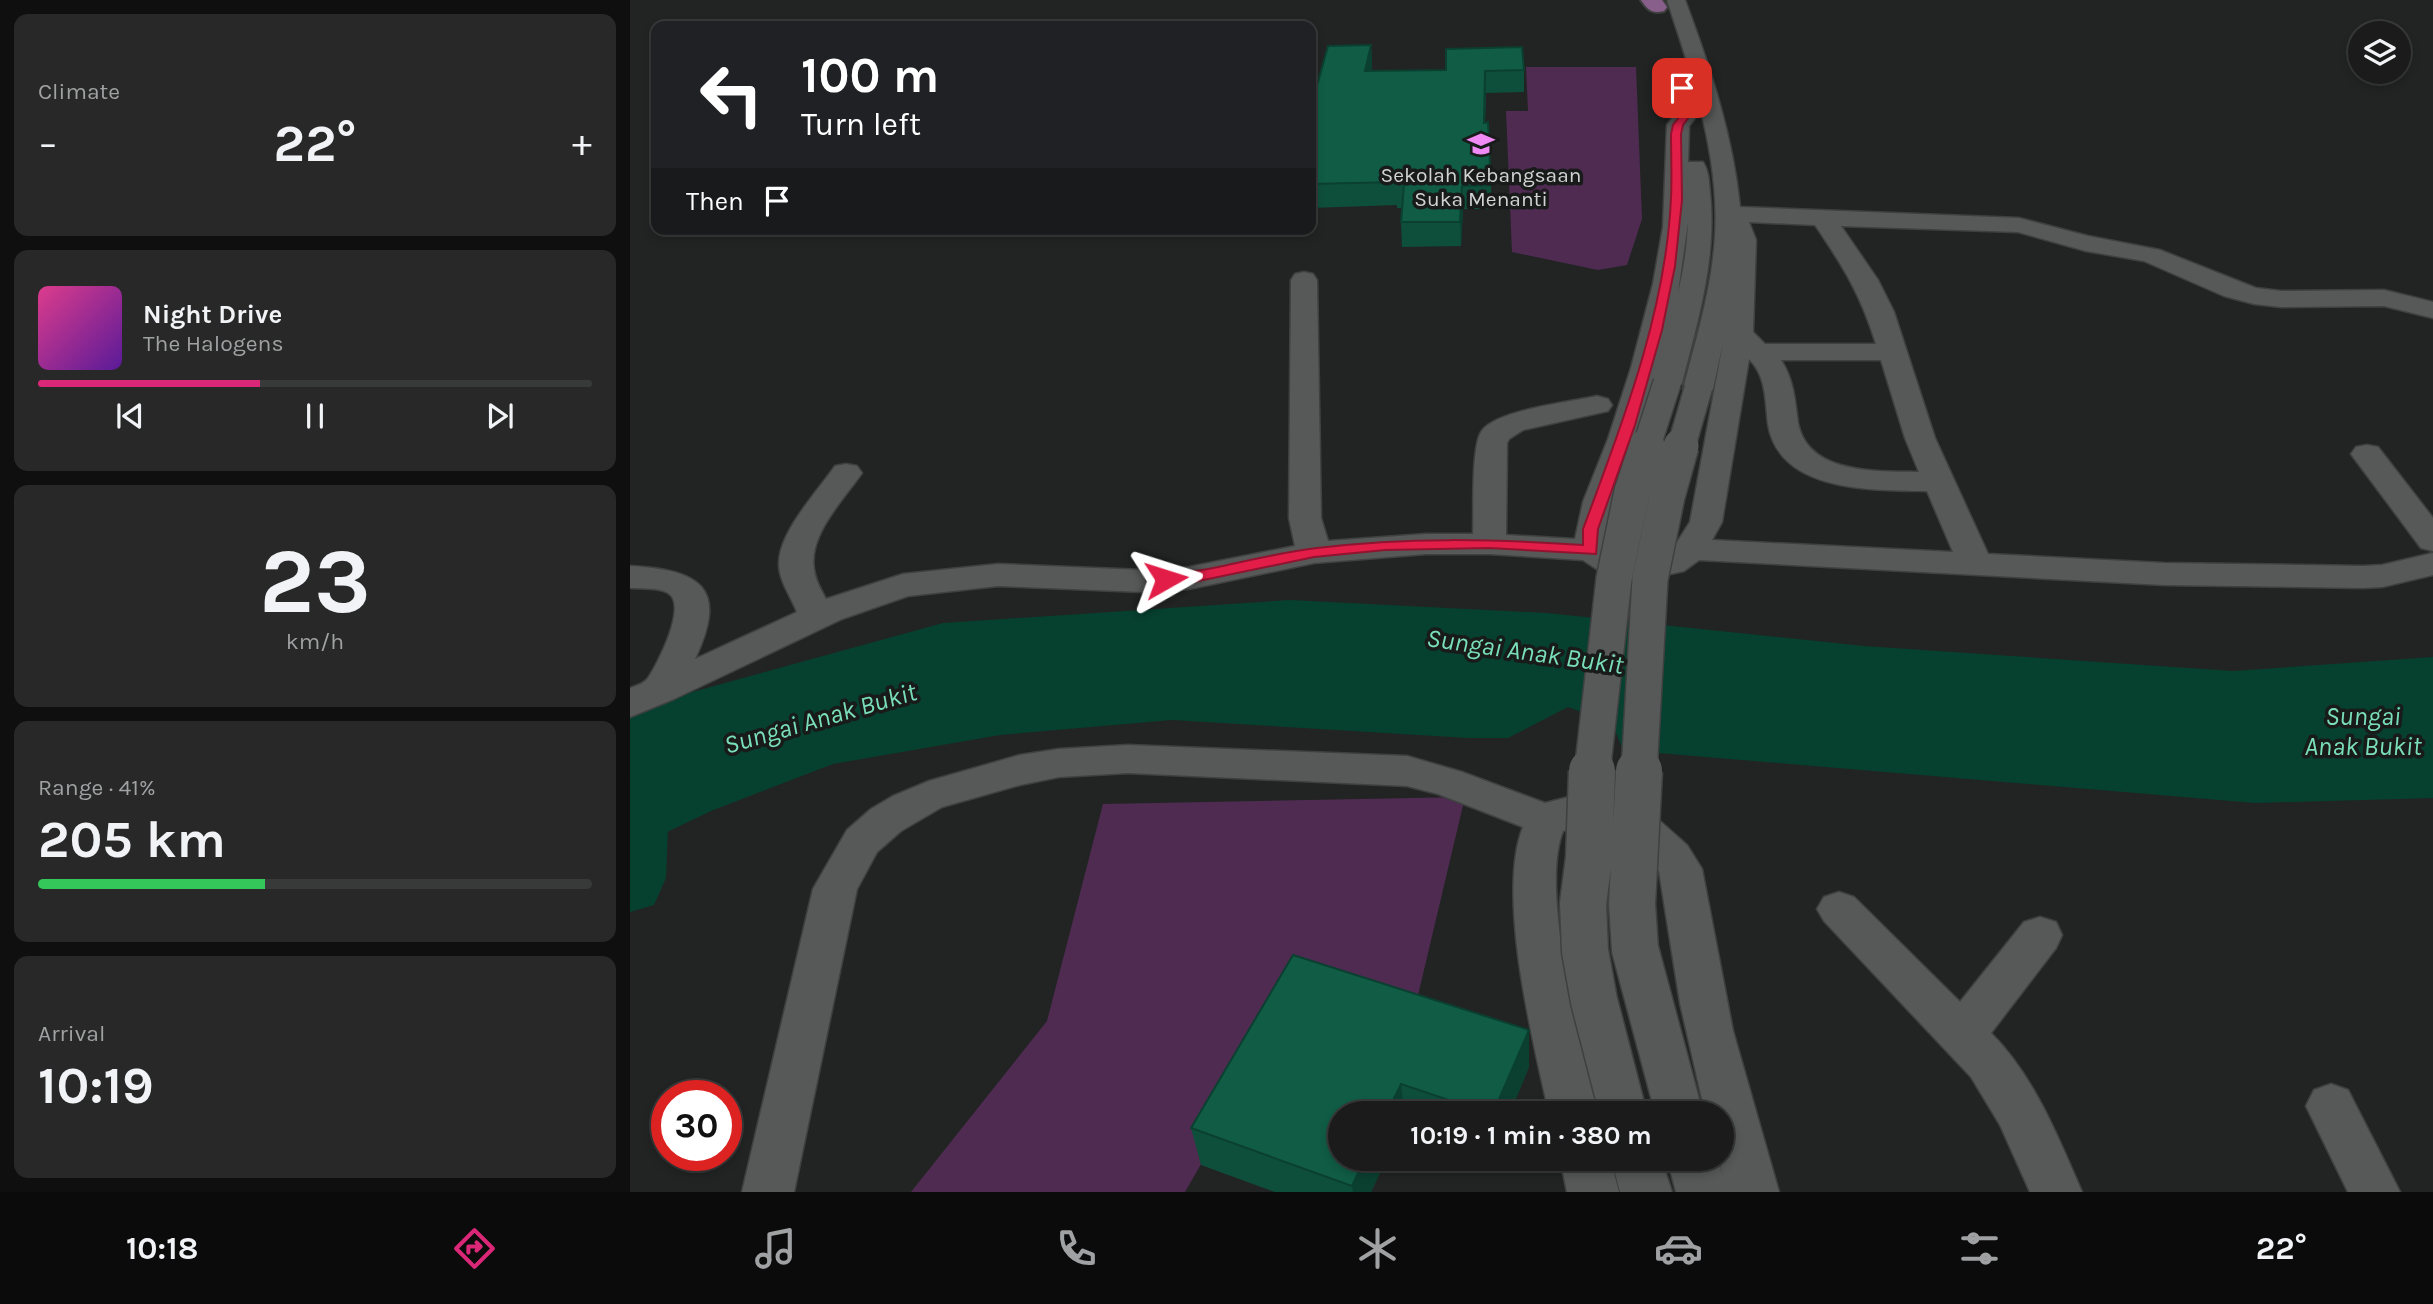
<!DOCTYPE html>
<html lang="en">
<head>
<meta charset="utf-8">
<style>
	:root { --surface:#1a1b1a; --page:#272827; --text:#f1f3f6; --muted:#9fa1a2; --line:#383939; --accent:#db2777 }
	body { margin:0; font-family:Karla,sans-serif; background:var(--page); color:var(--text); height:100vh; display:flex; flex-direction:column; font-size:26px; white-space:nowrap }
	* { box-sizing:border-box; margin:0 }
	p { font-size:23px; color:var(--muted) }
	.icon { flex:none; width:38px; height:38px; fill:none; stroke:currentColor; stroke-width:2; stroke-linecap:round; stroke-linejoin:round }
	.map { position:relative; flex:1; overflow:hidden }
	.details { display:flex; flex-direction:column; gap:14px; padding:14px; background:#0e0f0e; width:630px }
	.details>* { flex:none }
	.top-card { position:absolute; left:21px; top:21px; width:665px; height:214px; border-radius:14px; box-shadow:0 4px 10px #0003,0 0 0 2px var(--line); background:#202124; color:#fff; overflow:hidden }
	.controls { position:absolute; left:1718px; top:21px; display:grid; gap:14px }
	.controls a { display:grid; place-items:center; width:63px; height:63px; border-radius:50%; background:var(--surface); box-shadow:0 4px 10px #0003,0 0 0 2px var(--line); font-size:35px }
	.speed { position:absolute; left:21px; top:1080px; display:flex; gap:14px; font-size:35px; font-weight:700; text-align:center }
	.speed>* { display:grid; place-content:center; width:91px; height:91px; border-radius:50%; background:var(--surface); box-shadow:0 4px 10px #0003,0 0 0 2px var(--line); line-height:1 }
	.speed .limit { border:10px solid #d22; background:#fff; color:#111 }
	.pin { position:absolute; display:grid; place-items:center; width:60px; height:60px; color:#fff; margin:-30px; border-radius:14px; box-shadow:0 4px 10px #0006 }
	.me { position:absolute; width:77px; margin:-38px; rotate:84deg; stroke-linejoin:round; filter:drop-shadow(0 0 5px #0008) }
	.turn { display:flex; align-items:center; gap:24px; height:147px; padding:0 35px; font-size:32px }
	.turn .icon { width:91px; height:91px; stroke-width:2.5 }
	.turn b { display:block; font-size:49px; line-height:60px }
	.then { display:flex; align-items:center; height:66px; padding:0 35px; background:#0003; gap:14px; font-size:26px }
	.big { font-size:52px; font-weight:700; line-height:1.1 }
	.details .widget { flex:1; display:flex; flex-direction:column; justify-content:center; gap:10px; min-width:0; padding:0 24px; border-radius:14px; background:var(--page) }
	.details .dial { align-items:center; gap:0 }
	.dial b { font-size:91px; line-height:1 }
	.song { display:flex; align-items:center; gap:21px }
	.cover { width:84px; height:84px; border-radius:10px; background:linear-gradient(135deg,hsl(330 70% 55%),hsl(270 70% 35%)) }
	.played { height:7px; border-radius:4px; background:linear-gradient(90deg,var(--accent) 40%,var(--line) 40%) }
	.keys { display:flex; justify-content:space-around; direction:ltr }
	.heat { display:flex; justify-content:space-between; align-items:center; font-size:38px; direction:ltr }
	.charge { height:10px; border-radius:5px; background:linear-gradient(90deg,#34c759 41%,var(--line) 0) }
	.trip { position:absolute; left:698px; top:1101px; width:406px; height:70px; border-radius:35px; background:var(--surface); box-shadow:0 4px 10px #0003,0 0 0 2px var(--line); font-weight:700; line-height:70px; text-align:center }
	.tabs { display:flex; height:112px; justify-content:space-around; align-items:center; background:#0a0b0a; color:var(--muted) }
	.tabs .icon { width:49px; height:49px }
	.tabs .selected { color:var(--accent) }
	.tabs b { font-size:32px; color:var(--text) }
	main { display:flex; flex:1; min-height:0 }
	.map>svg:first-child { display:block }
	.green { fill:#4f2b52 }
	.water { fill:#06402f }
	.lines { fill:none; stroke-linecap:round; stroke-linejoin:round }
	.river { fill:#06402f; fill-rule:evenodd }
	.minor-casing { stroke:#3f4040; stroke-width:3 }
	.major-casing { stroke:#3f4040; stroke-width:4 }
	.minor { fill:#565957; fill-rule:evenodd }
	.major { fill:#885e8b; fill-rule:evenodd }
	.minor-bridge-far2-casing { stroke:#3f4040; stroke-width:30; stroke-linecap:butt }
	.minor-bridge-far1-casing { stroke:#3f4040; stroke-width:38; stroke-linecap:butt }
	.minor-bridge-casing { stroke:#3f4040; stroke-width:49; stroke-linecap:butt }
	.minor-bridge-far2 { stroke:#565957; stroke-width:27 }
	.minor-bridge-far1 { stroke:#565957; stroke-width:35 }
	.minor-bridge { stroke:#565957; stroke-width:46 }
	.wall { fill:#0e4f3b }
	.shaded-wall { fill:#0b4030 }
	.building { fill:#105c45; stroke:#0b4030; stroke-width:2 }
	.route { fill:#e11d48; stroke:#92132f; stroke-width:2 }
	.labels { text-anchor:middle; stroke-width:7; stroke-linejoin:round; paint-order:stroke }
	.far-poi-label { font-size:21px; fill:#d2d3d3; stroke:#181b1a }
	.water-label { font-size:26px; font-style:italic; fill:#79deb9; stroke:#181b1a }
</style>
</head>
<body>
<main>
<section class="details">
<div class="widget"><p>Climate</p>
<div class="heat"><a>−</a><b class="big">22°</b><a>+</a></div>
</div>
<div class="widget">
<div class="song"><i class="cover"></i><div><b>Night Drive</b><p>The Halogens</p></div></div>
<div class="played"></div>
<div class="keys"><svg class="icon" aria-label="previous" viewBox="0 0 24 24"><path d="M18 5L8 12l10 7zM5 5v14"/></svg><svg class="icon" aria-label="pause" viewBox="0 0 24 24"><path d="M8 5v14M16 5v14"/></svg><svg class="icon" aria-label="next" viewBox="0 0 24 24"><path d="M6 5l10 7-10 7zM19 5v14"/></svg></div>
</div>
<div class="widget dial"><b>23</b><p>km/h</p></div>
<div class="widget"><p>Range · 41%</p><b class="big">205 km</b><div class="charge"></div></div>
<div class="widget"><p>Arrival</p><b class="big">10:19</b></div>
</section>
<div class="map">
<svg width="1803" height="1192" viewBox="0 0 1803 1192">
	<rect width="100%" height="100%" fill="#222423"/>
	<path class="green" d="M896,67h110l6,152 -15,46 -29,5 -86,-18 -6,-141h22z
		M835,797l-55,232 -111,-36 -114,199h-274l136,-171 56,-217z"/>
	<path class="water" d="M660,600l257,13 317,33 369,25 200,-14v141l-178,5 -632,-53 -11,-27 -44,-16 -60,31h-40l-296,-18 -172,15 -167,29 -122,47 -46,22 -32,45h-3v-165l55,-19 258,-71z"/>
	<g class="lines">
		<path class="river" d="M7,780l22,7 10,17 -3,74 -12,27 -24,7v-129z"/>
		<defs>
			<path id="minor" d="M1037,0h18c25,67 48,136 55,207l279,11 69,18 72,14 96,38 25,3 103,-1 49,12v16l-49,-12 -103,1 -27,-3 -30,-8 -80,-35 -58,-10 -68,-19 -177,-6 37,54 16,32 41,126 53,116 176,9 199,3 19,-1 51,-12v22l-51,12 -19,1 -199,-3 -465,-25 -15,11 -41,9 -42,-8 -18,-12 -94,-6h-63l-112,9 -125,26 -46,3 -145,-6 -90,10 -66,23 -168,80 -44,18v-29c6,-2 15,-5 18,-10 10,-15 40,-73 20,-85 -11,-6 -26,-4 -38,-5v-22c70,4 99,21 65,93l102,-47c-6,-15 -17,-30 -18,-46 -2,-32 38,-74 56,-100l11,-2 11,2 5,7c-18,26 -54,62 -48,96 1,11 7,21 12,30l77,-25 95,-10 145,6 46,-3 106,-21 -6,-28 2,-238 4,-6 9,-2 9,2 4,6 4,238 7,23 98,-7h47c1,-23 -2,-85 8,-102 13,-22 90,-30 116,-36l11,3 4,6 -4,6 -85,19 -14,9 -2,4 -1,92 69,4 8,-37 25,-63 23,-71 22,-84 10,-57 4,-102 13,-17h16l3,5 -10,13 -1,36h15c6,9 6,21 7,31 7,65 -12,127 -28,190l-5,6 -10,3 -12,-5c-14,49 -46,109 -47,159 21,13 41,15 64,4l18,-28 33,-179 -10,46 -5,6 -10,3 -10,-3 -5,-6c13,-50 29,-101 32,-153 5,-80 -23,-161 -48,-236zM1119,222l66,3c28,41 46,70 61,119h-111l-12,-12 3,-92zM1058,223c-1,23 -4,46 -10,69zM1119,359c18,18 16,42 19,65 11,69 106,66 159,67l26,61 -241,-12 10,-18zM1151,360h100l24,78 14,34c-41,-1 -111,3 -121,-49 -3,-22 -4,-43 -17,-63z
				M1737,445l11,2 55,71v33l-12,-3 -70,-94 5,-7z
				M498,745l279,11 55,16 83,31 28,-7 22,1 44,12 21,12 27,24 15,24 31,162 46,161h-103l-9,-34h50l6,18 -5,-18h4v-45l-17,-1 -25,-109 -21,-132 -18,-21 -31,-19 -30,-4 -17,4c-24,62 19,215 36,282h-50c-16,-71 -53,-219 -26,-286l-85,-33 -31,-8 -279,-13 -69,4 -39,8 -78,22 -41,24 -24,21 -20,37 -63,303h-52l71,-303 34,-59 24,-21 22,-13 36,-15 91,-26 39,-6z
				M1209,892l15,5 106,105 64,-80 16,-5 16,5 6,13 -6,13 -65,85c43,43 67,104 91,159h-52l-30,-67 -29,-48 -147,-156 -7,-12 7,-12z
				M1701,1084l17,6 52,102h-52l-42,-86 8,-16z
				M930,1158h50l9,34h-52z
				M981,1158h50l11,34h-52z"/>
			<path id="major" d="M1011,0h21l5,7 -3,4c-12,3 -16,-1 -23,-11z"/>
		</defs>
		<use href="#minor" class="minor-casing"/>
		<use href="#major" class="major-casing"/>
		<use href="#minor" class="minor"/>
		<use href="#major" class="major"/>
		<defs>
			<path id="minor-bridge-far2" d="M1016,448l21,-65
				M1051,448l17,-59"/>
			<path id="minor-bridge-far1" d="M962,773l22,-194 18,-87 15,-46
				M1009,773l11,-194 17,-83 14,-50"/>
			<path id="minor-bridge" d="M962,771l-3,87 -6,46 2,47 9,50 29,112
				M1009,771l-7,133 3,45 44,164"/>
		</defs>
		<use href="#minor-bridge-far2" class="minor-bridge-far2-casing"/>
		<use href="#minor-bridge-far1" class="minor-bridge-far1-casing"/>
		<use href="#minor-bridge" class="minor-bridge-casing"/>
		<use href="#minor-bridge-far2" class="minor-bridge-far2"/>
		<use href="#minor-bridge-far1" class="minor-bridge-far1"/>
		<use href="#minor-bridge" class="minor-bridge"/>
	</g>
	<path class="wall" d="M741,45l1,22 -1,4 153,-1v22l-38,1 -1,30 6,62 1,24h-29l-2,37 -59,1 -1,-25 1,-14h-5v-3l-86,3v-101z
		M663,955l236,112 -19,46h-170v45h47l-16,34h-96l-74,-27 -10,-37z"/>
	<path class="shaded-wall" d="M741,45l1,22 -5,26 -2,-22z
		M855,71l1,22 -2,52v-22z
		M832,186l1,23 -2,37 -1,-24z
		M899,1030v37l-19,46h-17z
		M771,1084l3,29h-17z
		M735,1158h22l-16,34h-18l-1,-6z"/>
	<path class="building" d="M741,45l-6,26 81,-1v-21l76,-2 2,23 -39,1 -1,52 4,-1 3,63 -29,1 -2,36h-59l3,-38h-8v-2l-85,2v-77l17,-61z
		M663,955l236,75 -36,83h-6l-86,-29 -14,29h-47v45h25l-13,28 -161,-58z"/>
	<path class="route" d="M1052,85l5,3 5,25 -9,12 -2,9 1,66 -7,66 -13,64 -27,95 -37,104 -2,25 -107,-6 -104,2 -71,7 -125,26h-29l-2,-4 2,-3c17,-4 36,-4 53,-8 34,-7 69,-16 104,-20 89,-11 177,-9 266,-3v-16c39,-105 83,-217 88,-331 1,-21 0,-43 0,-64l2,-9 10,-13 -5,-24z"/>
	<defs>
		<symbol id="school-bare" viewBox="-9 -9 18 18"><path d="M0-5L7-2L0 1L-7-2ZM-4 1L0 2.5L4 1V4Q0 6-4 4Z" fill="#f08bf6" stroke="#181b1a" stroke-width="2.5" paint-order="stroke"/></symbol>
	</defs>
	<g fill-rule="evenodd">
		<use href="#school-bare" x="832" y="125" width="38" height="38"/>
	</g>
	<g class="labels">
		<g class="far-poi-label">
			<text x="851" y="182">Sekolah Kebangsaan<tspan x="851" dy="24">Suka Menanti</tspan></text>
		</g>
		<g class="water-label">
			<text transform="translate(895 651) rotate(8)" y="9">Sungai Anak Bukit</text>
			<text x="1733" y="725">Sungai<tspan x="1733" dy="30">Anak Bukit</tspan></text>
			<text transform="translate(190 718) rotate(-16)" y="9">Sungai Anak Bukit</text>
		</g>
	</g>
</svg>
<div class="controls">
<a><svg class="icon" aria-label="layers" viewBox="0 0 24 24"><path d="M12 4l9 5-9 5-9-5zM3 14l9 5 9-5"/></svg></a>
</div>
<div class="speed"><div class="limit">30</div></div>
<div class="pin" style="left:1052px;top:88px;background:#d93025"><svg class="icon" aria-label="arrive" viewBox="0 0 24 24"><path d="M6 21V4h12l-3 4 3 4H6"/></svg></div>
<svg class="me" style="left:536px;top:579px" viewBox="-20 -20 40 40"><path d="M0-17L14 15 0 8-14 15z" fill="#e11d48" stroke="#fff" stroke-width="4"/></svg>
<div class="trip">10:19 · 1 min · 380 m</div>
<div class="top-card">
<div class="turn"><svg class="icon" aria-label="left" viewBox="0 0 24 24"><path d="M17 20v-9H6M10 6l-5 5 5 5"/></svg><div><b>100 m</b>Turn left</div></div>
<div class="then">Then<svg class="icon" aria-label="arrive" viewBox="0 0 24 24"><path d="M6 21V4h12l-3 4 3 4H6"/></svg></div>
</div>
</div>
</main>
<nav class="tabs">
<b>10:18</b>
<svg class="icon selected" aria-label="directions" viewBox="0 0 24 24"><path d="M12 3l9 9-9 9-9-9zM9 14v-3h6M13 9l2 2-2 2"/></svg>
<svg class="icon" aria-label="music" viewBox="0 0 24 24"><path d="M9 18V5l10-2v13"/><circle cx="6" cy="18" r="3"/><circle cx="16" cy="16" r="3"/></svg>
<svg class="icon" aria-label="phone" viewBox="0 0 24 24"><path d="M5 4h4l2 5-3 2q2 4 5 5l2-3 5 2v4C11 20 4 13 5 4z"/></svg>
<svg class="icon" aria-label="climate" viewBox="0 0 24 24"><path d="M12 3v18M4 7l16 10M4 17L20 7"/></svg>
<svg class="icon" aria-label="car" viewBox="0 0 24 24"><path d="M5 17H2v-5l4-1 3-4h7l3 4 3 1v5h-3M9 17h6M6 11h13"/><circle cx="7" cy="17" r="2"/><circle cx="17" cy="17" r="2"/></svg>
<svg class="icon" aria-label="filters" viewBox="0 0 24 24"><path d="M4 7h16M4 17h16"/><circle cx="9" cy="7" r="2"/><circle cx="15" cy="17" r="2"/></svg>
<b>22°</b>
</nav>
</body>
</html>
